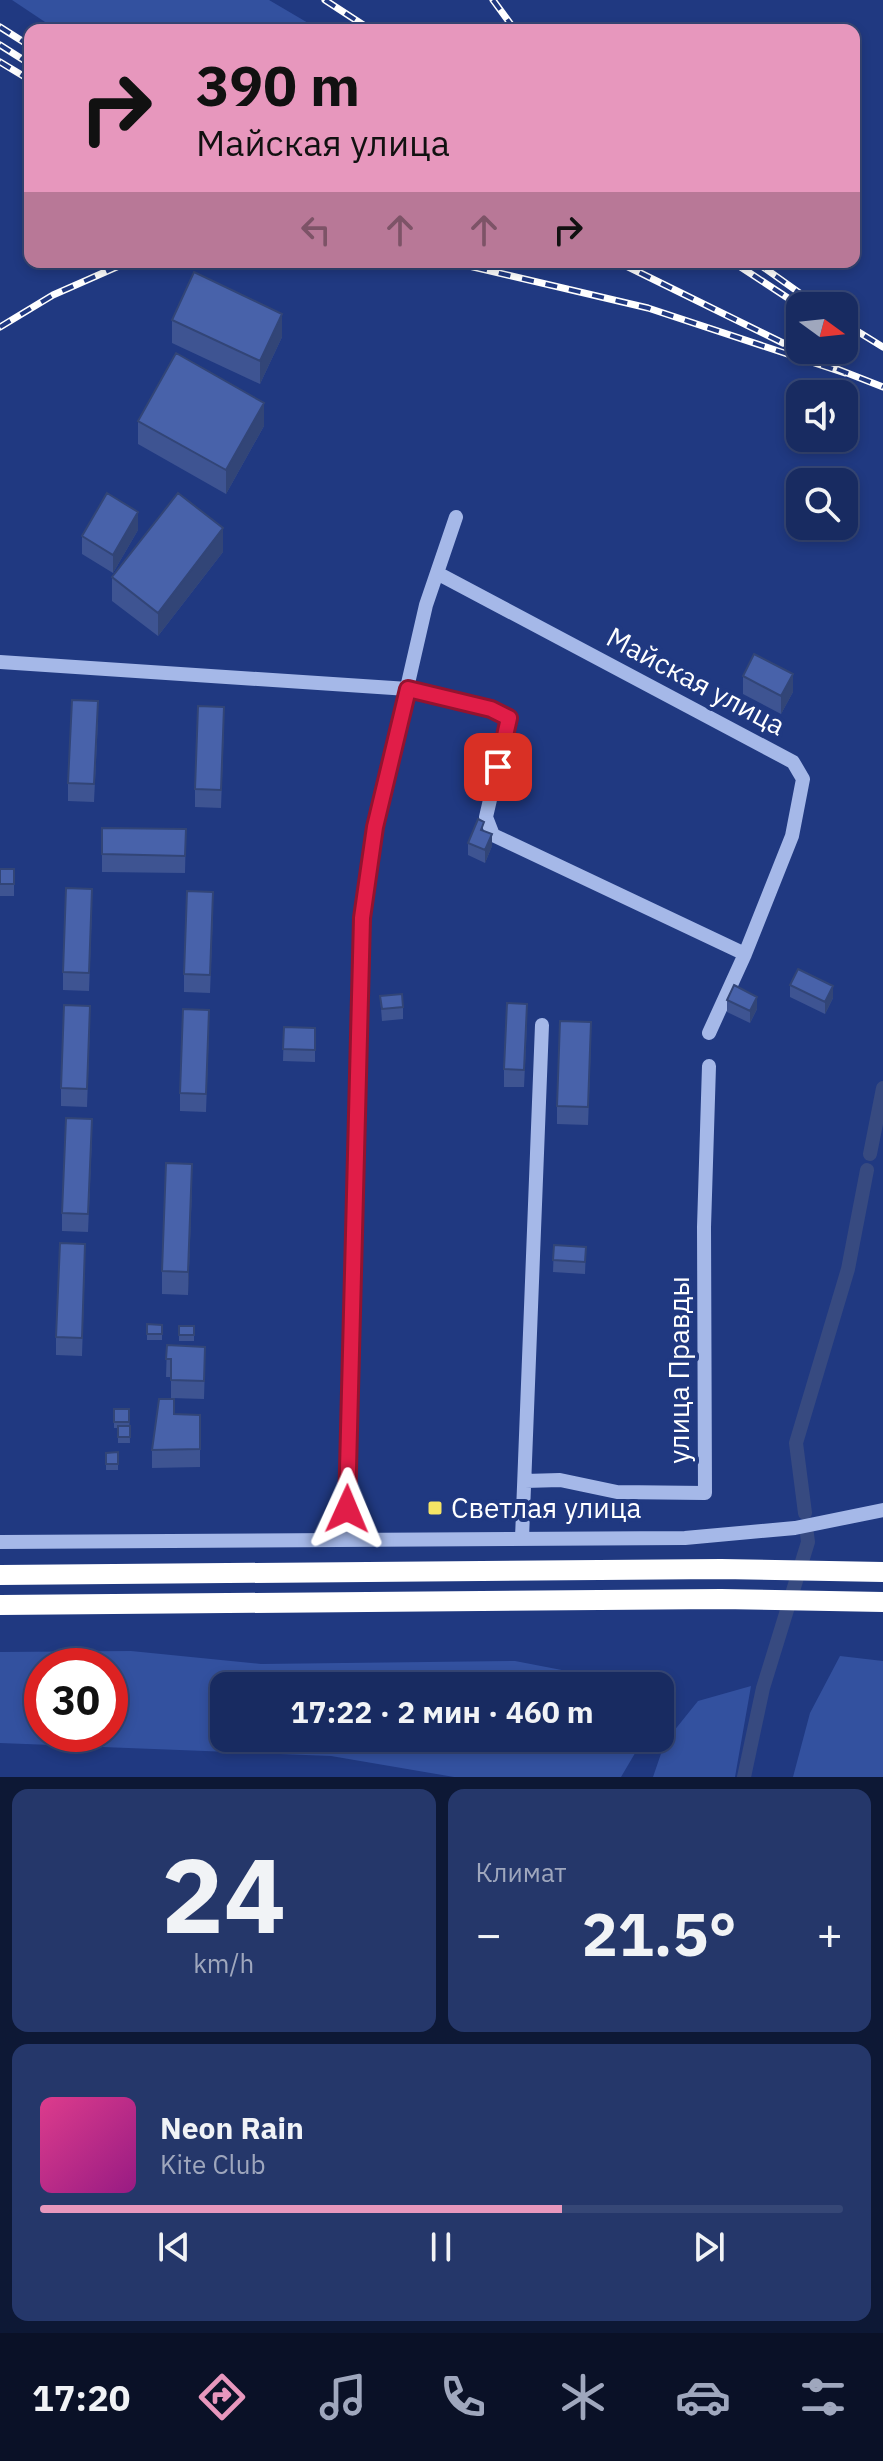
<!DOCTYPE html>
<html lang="ru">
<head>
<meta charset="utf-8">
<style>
	:root { --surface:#182b61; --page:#25376a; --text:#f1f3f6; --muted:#9fa7bd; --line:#364776; --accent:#e797bd }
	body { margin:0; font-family:"IBM Plex Sans",sans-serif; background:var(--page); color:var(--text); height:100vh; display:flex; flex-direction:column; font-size:30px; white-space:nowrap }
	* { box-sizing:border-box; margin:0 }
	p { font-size:26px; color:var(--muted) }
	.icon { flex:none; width:44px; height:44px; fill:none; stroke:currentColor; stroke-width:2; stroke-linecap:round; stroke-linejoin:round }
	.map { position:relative; height:1777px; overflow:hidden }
	.drawer { display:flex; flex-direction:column; gap:12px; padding:12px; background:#0d1835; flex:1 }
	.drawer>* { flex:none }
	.guide { position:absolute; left:24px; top:24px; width:836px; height:244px; border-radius:16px; box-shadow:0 4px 12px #0003,0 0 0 2px var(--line); background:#e797bd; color:#111; overflow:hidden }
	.needle { width:52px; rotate:105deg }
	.tools { position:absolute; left:786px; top:292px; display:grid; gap:16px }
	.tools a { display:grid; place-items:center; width:72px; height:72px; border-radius:16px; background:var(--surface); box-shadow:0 4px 12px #0003,0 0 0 2px var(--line); font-size:40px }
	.speed { position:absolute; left:24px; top:1648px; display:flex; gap:16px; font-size:40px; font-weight:700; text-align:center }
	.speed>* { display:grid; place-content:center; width:104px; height:104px; border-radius:50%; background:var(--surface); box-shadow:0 4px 12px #0003,0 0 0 2px var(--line); line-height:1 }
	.speed .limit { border:12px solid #d22; background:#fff; color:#111 }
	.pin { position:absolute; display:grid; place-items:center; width:68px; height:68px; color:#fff; margin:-34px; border-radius:16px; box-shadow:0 4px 12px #0006 }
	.me { position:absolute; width:88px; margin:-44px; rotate:1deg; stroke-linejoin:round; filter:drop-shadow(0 0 6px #0008) }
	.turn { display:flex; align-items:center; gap:28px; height:168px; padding:0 40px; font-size:36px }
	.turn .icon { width:104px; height:104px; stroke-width:2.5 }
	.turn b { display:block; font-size:56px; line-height:68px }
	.lanes { display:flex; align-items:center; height:76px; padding:0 40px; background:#0003; justify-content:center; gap:40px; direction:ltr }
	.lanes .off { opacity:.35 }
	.big { font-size:60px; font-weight:700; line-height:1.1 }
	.drawer .widget { flex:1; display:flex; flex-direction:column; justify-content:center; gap:12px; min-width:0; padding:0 28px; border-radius:16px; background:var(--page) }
	.drawer .dial { align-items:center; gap:0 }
	.dial b { font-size:104px; line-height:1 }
	.song { display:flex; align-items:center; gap:24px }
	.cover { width:96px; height:96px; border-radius:12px; background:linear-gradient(135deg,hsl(330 70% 55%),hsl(310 70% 35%)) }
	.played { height:8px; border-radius:4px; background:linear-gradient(90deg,var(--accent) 65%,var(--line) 65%) }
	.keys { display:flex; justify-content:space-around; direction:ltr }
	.heat { display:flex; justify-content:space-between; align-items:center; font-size:44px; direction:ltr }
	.drawer .tiles { flex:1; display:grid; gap:12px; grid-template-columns:1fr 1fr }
	.widget:last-child { grid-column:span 2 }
	.trip { position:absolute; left:210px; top:1672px; width:464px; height:80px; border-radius:16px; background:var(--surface); box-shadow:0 4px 12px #0003,0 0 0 2px var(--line); font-weight:700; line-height:80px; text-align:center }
	.menu { display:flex; height:128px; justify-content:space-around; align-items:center; background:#0a1127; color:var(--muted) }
	.menu .icon { width:56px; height:56px }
	.menu .current { color:var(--accent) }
	.menu b { font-size:36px; color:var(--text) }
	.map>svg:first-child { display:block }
	.green { fill:#33519f; fill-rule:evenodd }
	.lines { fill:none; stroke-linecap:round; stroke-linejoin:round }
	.canal { stroke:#374a80; stroke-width:14 }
	.minor { stroke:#a5b8e8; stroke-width:14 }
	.highway { stroke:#fff; stroke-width:20 }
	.rail-casing { stroke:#fff; stroke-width:7 }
	.rail { stroke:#203981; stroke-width:4; stroke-dasharray:12; stroke-linecap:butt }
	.wall { fill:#3e5492 }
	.shaded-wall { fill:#324577 }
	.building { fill:#4862aa; stroke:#324577; stroke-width:2 }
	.route-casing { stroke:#92132f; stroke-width:20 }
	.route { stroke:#e11d48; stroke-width:14 }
	.poi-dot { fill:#f6e565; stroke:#203981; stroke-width:3 }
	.labels { text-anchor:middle; stroke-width:8; stroke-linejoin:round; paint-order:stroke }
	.street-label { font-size:28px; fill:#fff; stroke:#203981 }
	.poi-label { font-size:28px; fill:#fff; stroke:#203981; text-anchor:start }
</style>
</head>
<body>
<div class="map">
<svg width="883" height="1777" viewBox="0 0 883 1777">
	<rect width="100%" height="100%" fill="#203981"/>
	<path class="green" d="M12,0h257l51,30h-263z
		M131,1651l130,13 254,-3 130,25h-421v52h420l-23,39h-167l-123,-21 -331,-13v-91zM42,1666h68v68h-68z
		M840,1656l43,5v116h-90l17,-64z
		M751,1686l-16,91h-82l12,-35 33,-41z"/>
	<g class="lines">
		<path class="canal" d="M870,1154l13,-66
			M805,1513l-9,-70 52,-174 19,-99
			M744,1777l19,-89 45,-146 -1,-8"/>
		<path class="minor" d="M0,662l408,27 83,20 18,9 -23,99 7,18 252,119 47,-118 11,-57 -10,-17 -356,-189
			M709,1033l36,-79
			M525,1481l35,-1 57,12 88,1 -1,-266 5,-161
			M522,1538l20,-513
			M347,1539l15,-621 13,-91 51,-222 30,-88
			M0,1542l685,-4 110,-10 88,-18"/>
		<path class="highway" d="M0,1575l721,-6 162,3
			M0,1605l721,-6 162,3"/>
		<defs>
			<path id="rail" d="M325,0l46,30
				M493,0l22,30
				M0,27l30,19
				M0,45l30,19
				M0,62l30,18
				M452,262l196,46 197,65
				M618,262l165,81
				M733,262l67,44
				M756,262l62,44
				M844,323l39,24
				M0,327l53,-32 75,-33
				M837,369l46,18"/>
		</defs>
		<use href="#rail" class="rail-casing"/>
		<use href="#rail" class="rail"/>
	</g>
	<path class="wall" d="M172,320l110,17 -22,47 -88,-41z
		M138,421l126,5 -38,68 -88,-50z
		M138,530l-25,43 -31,-19v-18z
		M223,552l-65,84 -46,-35v-24z
		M743,676l50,16 -12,22 -38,-20z
		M98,719l-4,83 -26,-1v-18z
		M224,724l-3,84 -26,-1v-18z
		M102,828l84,1 -1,44 -83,-1z
		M484,831l8,15 -7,17 -17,-8v-12z
		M0,869h14v27h-14z
		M92,907l-3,84 -26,-1v-18z
		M213,910l-3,83 -26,-1v-18z
		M790,985l43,13 -8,16 -35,-17z
		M380,996l23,11v12l-21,2z
		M727,1000l30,9 -7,14 -23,-11z
		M527,1022l-3,65h-20v-18z
		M90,1023l-3,84 -26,-1v-18z
		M284,1027l31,1v34l-32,-1z
		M209,1028l-3,84 -26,-1v-18z
		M591,1040l-3,85 -31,-1v-18z
		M92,1136l-4,96 -26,-1v-18z
		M192,1187l-4,108 -26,-1v-23z
		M554,1245l32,2 -1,27 -32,-2z
		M85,1262l-3,94 -26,-1v-18z
		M147,1324l15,1v15h-15z
		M179,1326h15v15h-15z
		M167,1345l38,19 -1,35 -33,-1v-21h-5z
		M114,1409h15l1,34h-12v-15h-4z
		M174,1414l26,1v52l-48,1v-18z
		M118,1452v18h-12v-17z"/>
	<path class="shaded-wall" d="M282,314v23l-22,47v-23z
		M264,403v23l-38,68v-24z
		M138,512v18l-25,43v-18z
		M223,528v24l-65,84v-23z
		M793,674v18l-12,22v-18z
		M492,834v12l-7,17v-13z
		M833,986v12l-8,16v-12z
		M757,997v12l-7,14v-12z
		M192,1164v23l-4,108v-23z"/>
	<path class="building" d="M194,272l88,42 -22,47 -88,-41z
		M176,353l88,50 -38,67 -88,-49z
		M107,493l31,19 -25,43 -31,-19z
		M178,493l45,35 -65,85 -46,-36z
		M754,654l39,20 -12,22 -38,-20z
		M72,700l26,1 -4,83 -26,-1z
		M198,706l26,1 -3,83 -26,-1z
		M478,819l6,3 -3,8 11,4 -7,16 -17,-7z
		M102,828l84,1 -1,27 -83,-2z
		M0,869h14v15h-14z
		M66,888l26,1 -3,84 -26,-1z
		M187,891l26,1 -3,83 -26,-1z
		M798,969l35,17 -8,16 -35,-17z
		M734,985l23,12 -7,14 -23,-11z
		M402,994l1,13 -21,2 -2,-13z
		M507,1003l20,1 -3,66 -20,-1z
		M64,1005l26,1 -3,83 -26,-1z
		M183,1009l26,1 -3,84 -26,-1z
		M560,1021l31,1 -3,85 -31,-1z
		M284,1027l31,1v22l-32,-1z
		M66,1118l26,1 -4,95 -26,-1z
		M166,1163l26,1 -4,108 -26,-1z
		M60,1243l25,1 -3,94 -26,-1z
		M554,1245l32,2 -1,15 -32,-2z
		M147,1324l15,1v9h-15z
		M179,1326h15v9h-15z
		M167,1345l38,2 -1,34 -33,-1v-21h-5z
		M159,1399h15v15l26,1v34l-48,1z
		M114,1409h15v13h-15z
		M118,1426h12v11h-12z
		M118,1452v12h-12v-11z"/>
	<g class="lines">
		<defs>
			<path id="route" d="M347,1509l15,-591 13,-91 33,-138 83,20 18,9 -11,49"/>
		</defs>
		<use href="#route" class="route-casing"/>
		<use href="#route" class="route"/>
	</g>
	<rect class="poi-dot" x="427" y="1500" width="16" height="16" rx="4"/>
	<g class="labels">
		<g class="street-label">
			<text transform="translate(696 681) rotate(28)" y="10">Майская улица</text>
			<text transform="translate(679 1370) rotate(-90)" y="10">улица Правды</text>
		</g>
		<g class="poi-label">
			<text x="451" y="1518">Светлая улица</text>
		</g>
	</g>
</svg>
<div class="tools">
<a><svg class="needle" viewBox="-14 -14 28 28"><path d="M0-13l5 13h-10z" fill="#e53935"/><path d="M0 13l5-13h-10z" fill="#9fa7bd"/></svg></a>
<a><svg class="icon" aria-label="sound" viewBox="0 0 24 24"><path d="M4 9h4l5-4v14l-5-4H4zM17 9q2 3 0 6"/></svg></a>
<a><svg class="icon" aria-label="search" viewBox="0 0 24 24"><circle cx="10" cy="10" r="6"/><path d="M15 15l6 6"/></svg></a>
</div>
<div class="speed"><div class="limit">30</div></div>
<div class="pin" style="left:498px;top:767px;background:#d93025"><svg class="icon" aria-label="arrive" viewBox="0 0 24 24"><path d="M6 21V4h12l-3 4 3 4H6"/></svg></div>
<svg class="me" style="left:347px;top:1509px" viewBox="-20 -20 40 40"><path d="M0-17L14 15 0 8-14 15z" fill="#e11d48" stroke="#fff" stroke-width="4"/></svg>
<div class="trip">17:22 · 2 мин · 460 m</div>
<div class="guide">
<div class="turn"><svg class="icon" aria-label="right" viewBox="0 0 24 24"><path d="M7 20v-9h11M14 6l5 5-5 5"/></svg><div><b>390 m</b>Майская улица</div></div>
<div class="lanes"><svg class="icon off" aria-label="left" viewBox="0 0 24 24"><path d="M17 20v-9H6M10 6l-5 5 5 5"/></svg><svg class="icon off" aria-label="ahead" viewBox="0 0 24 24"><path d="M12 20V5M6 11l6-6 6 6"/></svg><svg class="icon off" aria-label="ahead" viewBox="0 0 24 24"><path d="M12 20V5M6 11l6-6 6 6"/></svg><svg class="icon" aria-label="right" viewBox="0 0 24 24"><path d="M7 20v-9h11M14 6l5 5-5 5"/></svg></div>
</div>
</div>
<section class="drawer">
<div class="tiles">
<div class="widget dial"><b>24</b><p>km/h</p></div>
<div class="widget"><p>Климат</p>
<div class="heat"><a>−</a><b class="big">21.5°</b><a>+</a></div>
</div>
<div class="widget">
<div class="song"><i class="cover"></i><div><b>Neon Rain</b><p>Kite Club</p></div></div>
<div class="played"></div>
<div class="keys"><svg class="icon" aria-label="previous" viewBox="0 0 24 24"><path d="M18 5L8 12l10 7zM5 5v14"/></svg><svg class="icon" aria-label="pause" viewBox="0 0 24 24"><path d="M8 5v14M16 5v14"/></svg><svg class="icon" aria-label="next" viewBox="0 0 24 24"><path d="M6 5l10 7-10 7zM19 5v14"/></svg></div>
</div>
</div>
</section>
<nav class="menu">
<b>17:20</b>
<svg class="icon current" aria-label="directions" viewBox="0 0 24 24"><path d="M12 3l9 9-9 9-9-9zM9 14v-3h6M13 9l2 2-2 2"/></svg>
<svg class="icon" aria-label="music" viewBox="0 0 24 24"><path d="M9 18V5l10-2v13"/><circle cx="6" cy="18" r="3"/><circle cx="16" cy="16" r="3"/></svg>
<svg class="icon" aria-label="phone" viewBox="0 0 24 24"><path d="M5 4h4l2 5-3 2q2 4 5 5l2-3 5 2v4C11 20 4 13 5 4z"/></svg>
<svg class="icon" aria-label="climate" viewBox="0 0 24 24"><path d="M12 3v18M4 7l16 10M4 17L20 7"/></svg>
<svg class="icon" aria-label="car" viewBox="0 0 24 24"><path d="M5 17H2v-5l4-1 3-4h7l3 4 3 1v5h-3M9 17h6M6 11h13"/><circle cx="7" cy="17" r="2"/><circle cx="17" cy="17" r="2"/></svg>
<svg class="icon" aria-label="filters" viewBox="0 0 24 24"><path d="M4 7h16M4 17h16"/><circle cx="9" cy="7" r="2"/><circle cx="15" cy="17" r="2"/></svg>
</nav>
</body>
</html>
